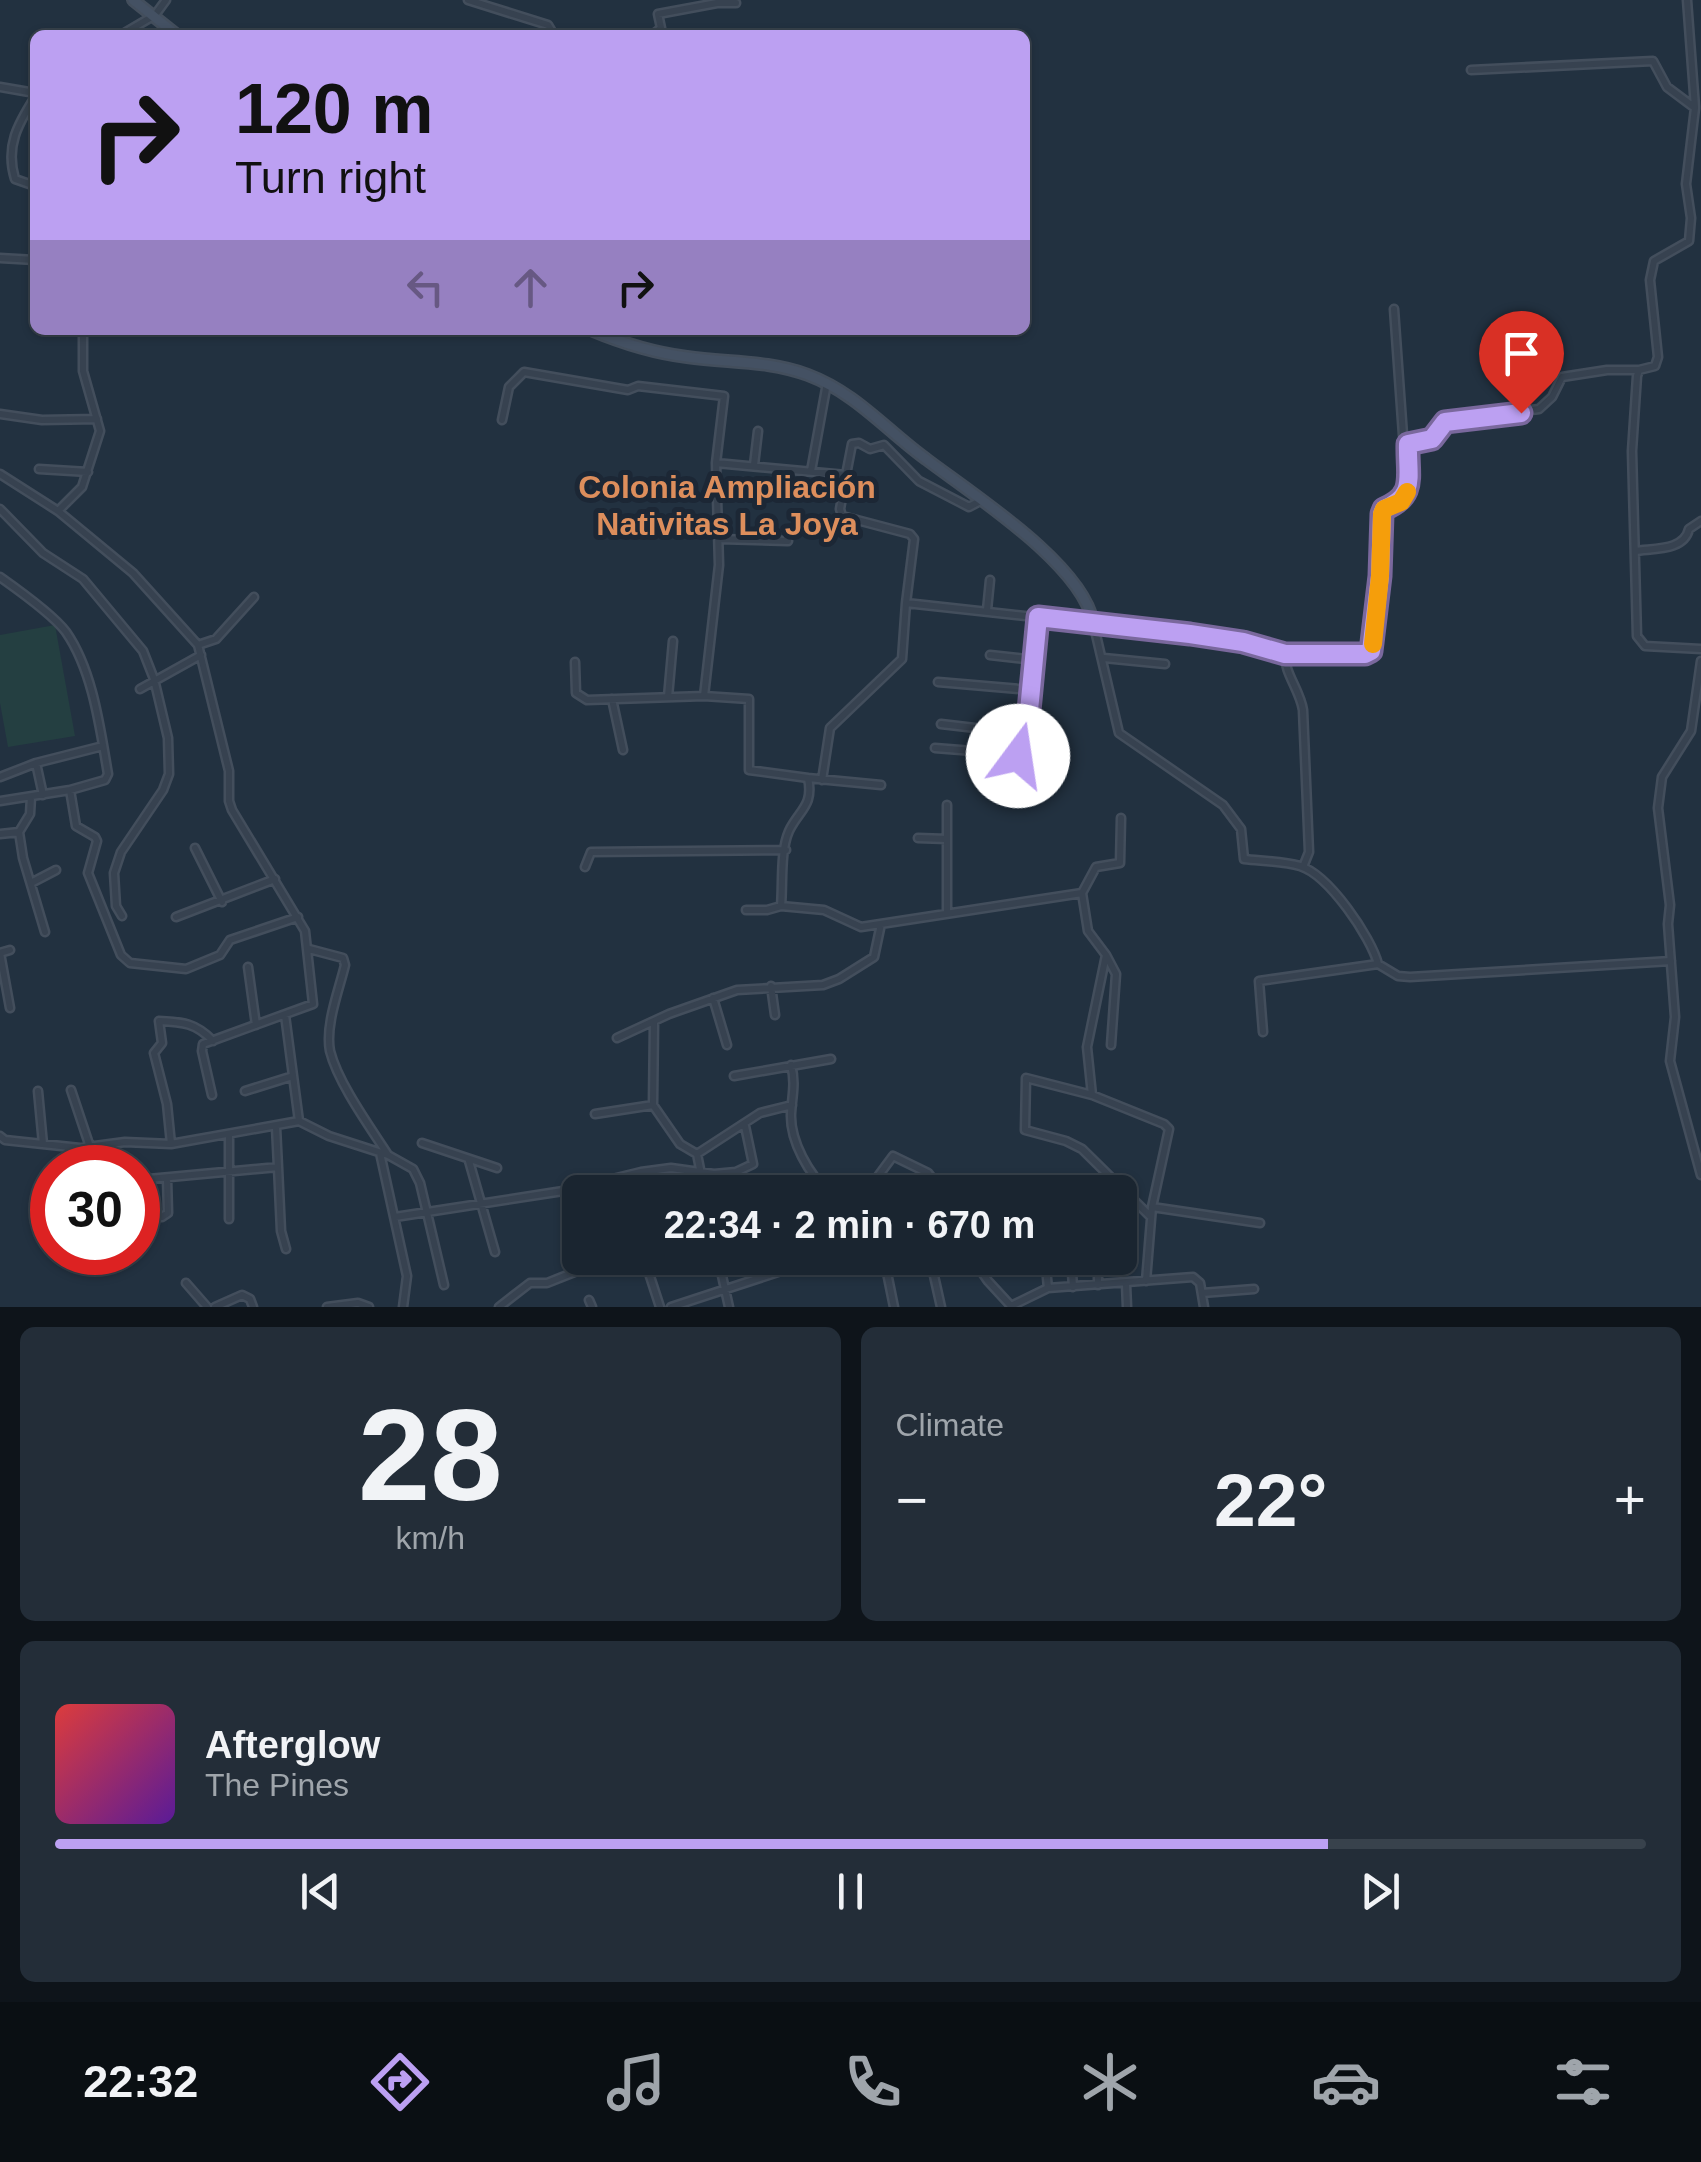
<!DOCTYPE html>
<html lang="en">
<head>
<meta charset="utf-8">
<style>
	:root { --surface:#1a2530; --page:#232d38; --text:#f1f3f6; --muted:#9fa5ab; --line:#38424c; --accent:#bca0f2 }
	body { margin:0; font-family:Helvetica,sans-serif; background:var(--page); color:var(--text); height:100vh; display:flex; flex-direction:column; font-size:38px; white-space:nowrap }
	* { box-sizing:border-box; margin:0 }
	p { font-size:32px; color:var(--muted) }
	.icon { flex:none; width:55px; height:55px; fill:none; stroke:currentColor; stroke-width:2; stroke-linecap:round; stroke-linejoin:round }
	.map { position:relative; height:1307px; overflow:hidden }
	.drawer { display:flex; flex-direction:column; gap:20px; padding:20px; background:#0e141a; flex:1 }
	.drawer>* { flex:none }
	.banner { position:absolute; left:30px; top:30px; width:1000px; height:305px; border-radius:15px; box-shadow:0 2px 8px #0004,0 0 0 2px var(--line); background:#bca0f2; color:#111; overflow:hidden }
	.speed { position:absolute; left:30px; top:1145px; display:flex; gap:20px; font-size:50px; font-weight:700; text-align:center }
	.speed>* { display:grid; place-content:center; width:130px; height:130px; border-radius:50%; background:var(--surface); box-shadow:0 2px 8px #0004,0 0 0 2px var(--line); line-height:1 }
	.speed .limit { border:15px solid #d22; background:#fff; color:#111 }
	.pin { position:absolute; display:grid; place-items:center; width:85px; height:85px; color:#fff; margin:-102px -42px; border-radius:50% 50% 50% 0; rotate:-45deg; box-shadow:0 0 10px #0007 }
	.pin .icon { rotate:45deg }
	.me { position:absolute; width:110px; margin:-55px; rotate:14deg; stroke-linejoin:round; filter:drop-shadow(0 0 8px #0008) }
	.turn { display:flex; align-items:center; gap:35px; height:210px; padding:0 40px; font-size:45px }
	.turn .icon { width:130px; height:130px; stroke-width:2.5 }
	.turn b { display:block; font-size:70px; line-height:85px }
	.lanes { display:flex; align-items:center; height:95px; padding:0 40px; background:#0003; justify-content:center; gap:50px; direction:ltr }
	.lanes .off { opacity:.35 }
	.big { font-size:75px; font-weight:800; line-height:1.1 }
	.drawer .widget { flex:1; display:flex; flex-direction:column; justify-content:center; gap:15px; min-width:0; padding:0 35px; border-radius:15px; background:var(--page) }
	.drawer .dial { align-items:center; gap:0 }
	.dial b { font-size:130px; line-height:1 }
	.song { display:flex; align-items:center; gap:30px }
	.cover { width:120px; height:120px; border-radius:15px; background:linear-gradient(135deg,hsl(0 70% 55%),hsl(270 70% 35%)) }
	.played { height:10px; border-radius:5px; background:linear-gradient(90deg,var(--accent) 80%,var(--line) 80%) }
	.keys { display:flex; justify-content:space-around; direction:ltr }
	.heat { display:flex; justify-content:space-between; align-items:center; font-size:55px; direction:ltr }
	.drawer .tiles { flex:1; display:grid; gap:20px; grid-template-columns:1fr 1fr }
	.widget:last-child { grid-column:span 2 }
	.trip { position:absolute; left:562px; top:1175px; width:575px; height:100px; border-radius:15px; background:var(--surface); box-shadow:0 2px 8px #0004,0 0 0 2px var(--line); font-weight:800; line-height:100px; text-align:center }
	.dock { display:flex; height:160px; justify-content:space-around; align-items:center; background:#0a0f13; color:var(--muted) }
	.dock .icon { width:70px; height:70px }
	.dock .current { color:var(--accent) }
	.dock b { font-size:45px; color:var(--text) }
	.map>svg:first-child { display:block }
	.green { fill:#243f41 }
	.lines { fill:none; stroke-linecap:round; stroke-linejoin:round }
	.street-casing { stroke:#434e5c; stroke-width:11 }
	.secondary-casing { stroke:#434e5c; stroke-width:14 }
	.street { stroke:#374250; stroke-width:6 }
	.secondary { stroke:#445163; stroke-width:9 }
	.route-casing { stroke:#7a689d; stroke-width:25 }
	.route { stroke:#bca0f2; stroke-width:18 }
	.slow { stroke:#f59e0b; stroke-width:18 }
	.labels { text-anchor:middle; stroke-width:10; stroke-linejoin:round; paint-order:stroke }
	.neighbourhood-label { font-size:32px; font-weight:bold; fill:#dd8e5c; stroke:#1c2735 }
</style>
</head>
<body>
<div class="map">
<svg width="1701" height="1307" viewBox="0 0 1701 1307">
	<rect width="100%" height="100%" fill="#223140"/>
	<path class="green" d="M55,625l20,111 -67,11 -8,-44v-68z"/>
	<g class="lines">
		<defs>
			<path id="street" d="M468,0l80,25 6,10
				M1687,0l8,107
				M121,35l34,-20 11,-15
				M652,35l9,-7 -3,-14 59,-11h19
				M1471,70l182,-9 14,26 28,21 -9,76 5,34 -2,23 -35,20 -4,19 8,77 -3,9 -16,4 -2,6 -5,75 5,185 8,10 56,3
				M0,87l35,6
				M35,97c-17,27 -30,49 -20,82l20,7
				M0,258l35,2
				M1394,309l9,126 5,9
				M0,414l42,6 55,-1
				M502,420l7,-33 15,-15 104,18 10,-4 86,10 -8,67 3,102 -15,131 45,3v71l59,8c6,28 -9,32 -19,53 -9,20 -6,52 -8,75l43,4 37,17 221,-34 6,38 18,24 -19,92 5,48
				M716,463l130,12 -6,34 2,7 68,18 4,5 -8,64 283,31 54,7 42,13
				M754,465l4,-34
				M39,469l49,3
				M811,471l16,-88
				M0,474l58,37 75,62 65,72 31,126v30l3,9 73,121 8,73 -110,40 -1,7 10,44
				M846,475l6,-31 7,-1 11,6 14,-4 35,36 50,26 13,-7
				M0,509l43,44 40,26 60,72 11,28 14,59 1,36 -6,16 -42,62 -7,21 2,33 6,10
				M58,511l24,-24 18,-56 -17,-60v-41
				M720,539l68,2
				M1635,551c19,-3 49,0 54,-22l12,-8
				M0,577c17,12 55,40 66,55 27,39 34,96 42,142l-3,6 -35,10 -70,11
				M987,610l3,-30
				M1093,622l26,111 104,72 18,24 3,30c18,2 39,2 56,7 29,9 71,71 78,98l20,12 12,1 261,-16
				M198,645l18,-6 38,-42
				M990,655l45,5
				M1104,658l61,6
				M1701,661l-10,70 -29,46 -4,31 12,97 -2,19 7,93 -5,44 31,114
				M575,662l1,31 11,7 117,-4
				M938,682l93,8
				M140,689l61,-34
				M668,697l5,-56
				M612,699l11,51
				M941,724l85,10
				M935,748l88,7 16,-138
				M36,763l7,32
				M0,777l36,-14 67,-17
				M808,778l73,7
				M822,780l8,-52 72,-69 4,-56
				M70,790l6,36 19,11 2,4 -9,32 33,82 9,8 56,6 34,-14 10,-15 68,-23
				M19,832l4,26 22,74
				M19,832l11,-18 1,-17
				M0,834l19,-2
				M918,838l29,1
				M195,848l27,54
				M585,867l6,-15 195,-2
				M1303,867l6,-15 -6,-142c-3,-20 -19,-37 -18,-56h80l6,-3 10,-74 1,-63 2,-5c33,-14 23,-32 24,-65l23,-5 14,-18 94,-12 13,-12 10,-20 45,-7h32
				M31,883l25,-13
				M1082,893l14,-26 24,-4 1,-45
				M746,910h21l14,-4
				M947,911v-106
				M176,917l99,-38
				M309,949l34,9 2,7c-6,25 -20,60 -15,86 8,32 40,76 58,104
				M0,953l10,55
				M0,953l10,-3
				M1106,955l10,19 -5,71
				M248,967l8,58
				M771,986l4,29
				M713,998l14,47
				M285,1015l14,106
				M654,1023l-1,82 27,39 17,10 3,15
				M1263,1032l-4,-51 119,-17
				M617,1038l52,-24 68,-24 86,-5 16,-6 35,-22 7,-33
				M791,1065c5,18 1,31 0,49 -1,27 18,61 38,78
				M734,1076l97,-17
				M71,1090l19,57
				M38,1091l5,53
				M245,1091l48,-15
				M595,1114l58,-9
				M299,1121l30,15 59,19 25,14 7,14 24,102
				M0,1136l5,4 75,8 45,-6 46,2 128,-23
				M229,1136v83
				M422,1143l75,25
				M171,1144l-4,-40 -13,-51 8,-10 -3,-22c24,1 37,2 54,20
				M380,1153l27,123 -4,31
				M697,1154l63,-41 32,-8
				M469,1161l26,91
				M278,1167l3,64 5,18
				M67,1168l1,-21
				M138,1180l140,-13 -2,-40
				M876,1192l-4,-5 1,-4 20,-27 35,17 14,18
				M52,1202v16
				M1152,1207l108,16
				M138,1215l24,2 6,-4 -1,-35
				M395,1217l168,-26 78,-19 30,-4 43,6 22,-2 17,-8 -8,-38
				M644,1258l16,49
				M718,1258l11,49
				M884,1258l10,49
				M930,1258l11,49
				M972,1258l16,23 23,25
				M1045,1258l3,30
				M1071,1258l2,29
				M1098,1258v27
				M1146,1281l6,-74 17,-78 -5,-5 -72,-29 -66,-17 -1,52 41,11 16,8 69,68
				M186,1283l21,24
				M1126,1284l1,23
				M1202,1293l52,-4
				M589,1300l3,7
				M1011,1306l37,-18 145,-11 7,6 4,24
				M215,1307l27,-12 8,4 3,8
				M327,1307l31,-4 11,4
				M499,1307l31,-24h17l63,-25
				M671,1307l147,-48 15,-1"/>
			<path id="secondary" d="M133,0l44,35
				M591,330c31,13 63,23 96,27 41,6 81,3 121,18 48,18 78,55 118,84 46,35 156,105 167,163"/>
		</defs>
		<use href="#street" class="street-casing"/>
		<use href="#secondary" class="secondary-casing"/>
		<use href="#street" class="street"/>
		<use href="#secondary" class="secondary"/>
	</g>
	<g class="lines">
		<defs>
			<path id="route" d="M1018,756l7,-4 13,-135 152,17 53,8 42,12h80l6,-3 9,-75 2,-62 2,-5c33,-14 23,-32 24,-65l24,-5 13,-17 76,-9"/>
		</defs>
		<use href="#route" class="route-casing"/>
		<use href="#route" class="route"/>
		<path class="slow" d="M1373,644l7,-68 2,-62 2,-5 17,-7 6,-10"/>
	</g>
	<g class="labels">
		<g class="neighbourhood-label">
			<text x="727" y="498">Colonia Ampliación<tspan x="727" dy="37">Nativitas La Joya</tspan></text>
		</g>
	</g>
</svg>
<div class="speed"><div class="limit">30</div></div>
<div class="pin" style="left:1521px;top:413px;background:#d93025"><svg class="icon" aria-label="arrive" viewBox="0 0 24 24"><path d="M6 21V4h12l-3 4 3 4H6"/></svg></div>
<svg class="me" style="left:1018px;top:756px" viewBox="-20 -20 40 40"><circle r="19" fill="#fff"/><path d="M0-13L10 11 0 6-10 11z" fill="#bca0f2"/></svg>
<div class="trip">22:34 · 2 min · 670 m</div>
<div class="banner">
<div class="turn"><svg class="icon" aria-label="right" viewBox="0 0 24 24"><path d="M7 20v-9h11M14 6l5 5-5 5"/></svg><div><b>120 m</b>Turn right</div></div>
<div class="lanes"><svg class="icon off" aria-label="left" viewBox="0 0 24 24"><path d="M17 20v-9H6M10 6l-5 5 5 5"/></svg><svg class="icon off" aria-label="ahead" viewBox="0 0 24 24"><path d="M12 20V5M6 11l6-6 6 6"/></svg><svg class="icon" aria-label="right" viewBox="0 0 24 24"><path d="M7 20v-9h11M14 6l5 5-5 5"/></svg></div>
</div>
</div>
<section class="drawer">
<div class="tiles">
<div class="widget dial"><b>28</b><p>km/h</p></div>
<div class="widget"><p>Climate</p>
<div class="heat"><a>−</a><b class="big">22°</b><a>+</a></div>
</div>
<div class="widget">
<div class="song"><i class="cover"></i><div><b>Afterglow</b><p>The Pines</p></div></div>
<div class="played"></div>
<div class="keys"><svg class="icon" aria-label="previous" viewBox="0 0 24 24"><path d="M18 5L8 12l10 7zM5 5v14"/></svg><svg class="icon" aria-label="pause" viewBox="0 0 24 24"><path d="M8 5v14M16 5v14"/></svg><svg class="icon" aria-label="next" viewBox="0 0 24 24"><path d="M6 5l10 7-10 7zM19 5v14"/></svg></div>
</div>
</div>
</section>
<nav class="dock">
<b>22:32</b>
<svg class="icon current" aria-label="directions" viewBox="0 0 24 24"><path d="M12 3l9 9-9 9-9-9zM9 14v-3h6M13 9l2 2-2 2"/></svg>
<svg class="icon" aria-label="music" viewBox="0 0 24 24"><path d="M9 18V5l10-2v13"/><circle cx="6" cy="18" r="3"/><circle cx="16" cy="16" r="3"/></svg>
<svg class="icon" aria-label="phone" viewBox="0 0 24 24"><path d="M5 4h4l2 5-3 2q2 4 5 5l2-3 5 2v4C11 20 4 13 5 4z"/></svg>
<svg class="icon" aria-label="climate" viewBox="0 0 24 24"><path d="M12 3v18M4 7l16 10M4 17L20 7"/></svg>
<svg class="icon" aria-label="car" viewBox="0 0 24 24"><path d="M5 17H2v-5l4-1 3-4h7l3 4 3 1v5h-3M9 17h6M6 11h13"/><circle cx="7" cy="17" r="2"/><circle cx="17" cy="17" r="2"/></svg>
<svg class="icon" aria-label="filters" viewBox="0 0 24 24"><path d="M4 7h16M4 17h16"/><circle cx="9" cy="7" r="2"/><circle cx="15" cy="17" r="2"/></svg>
</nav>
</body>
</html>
